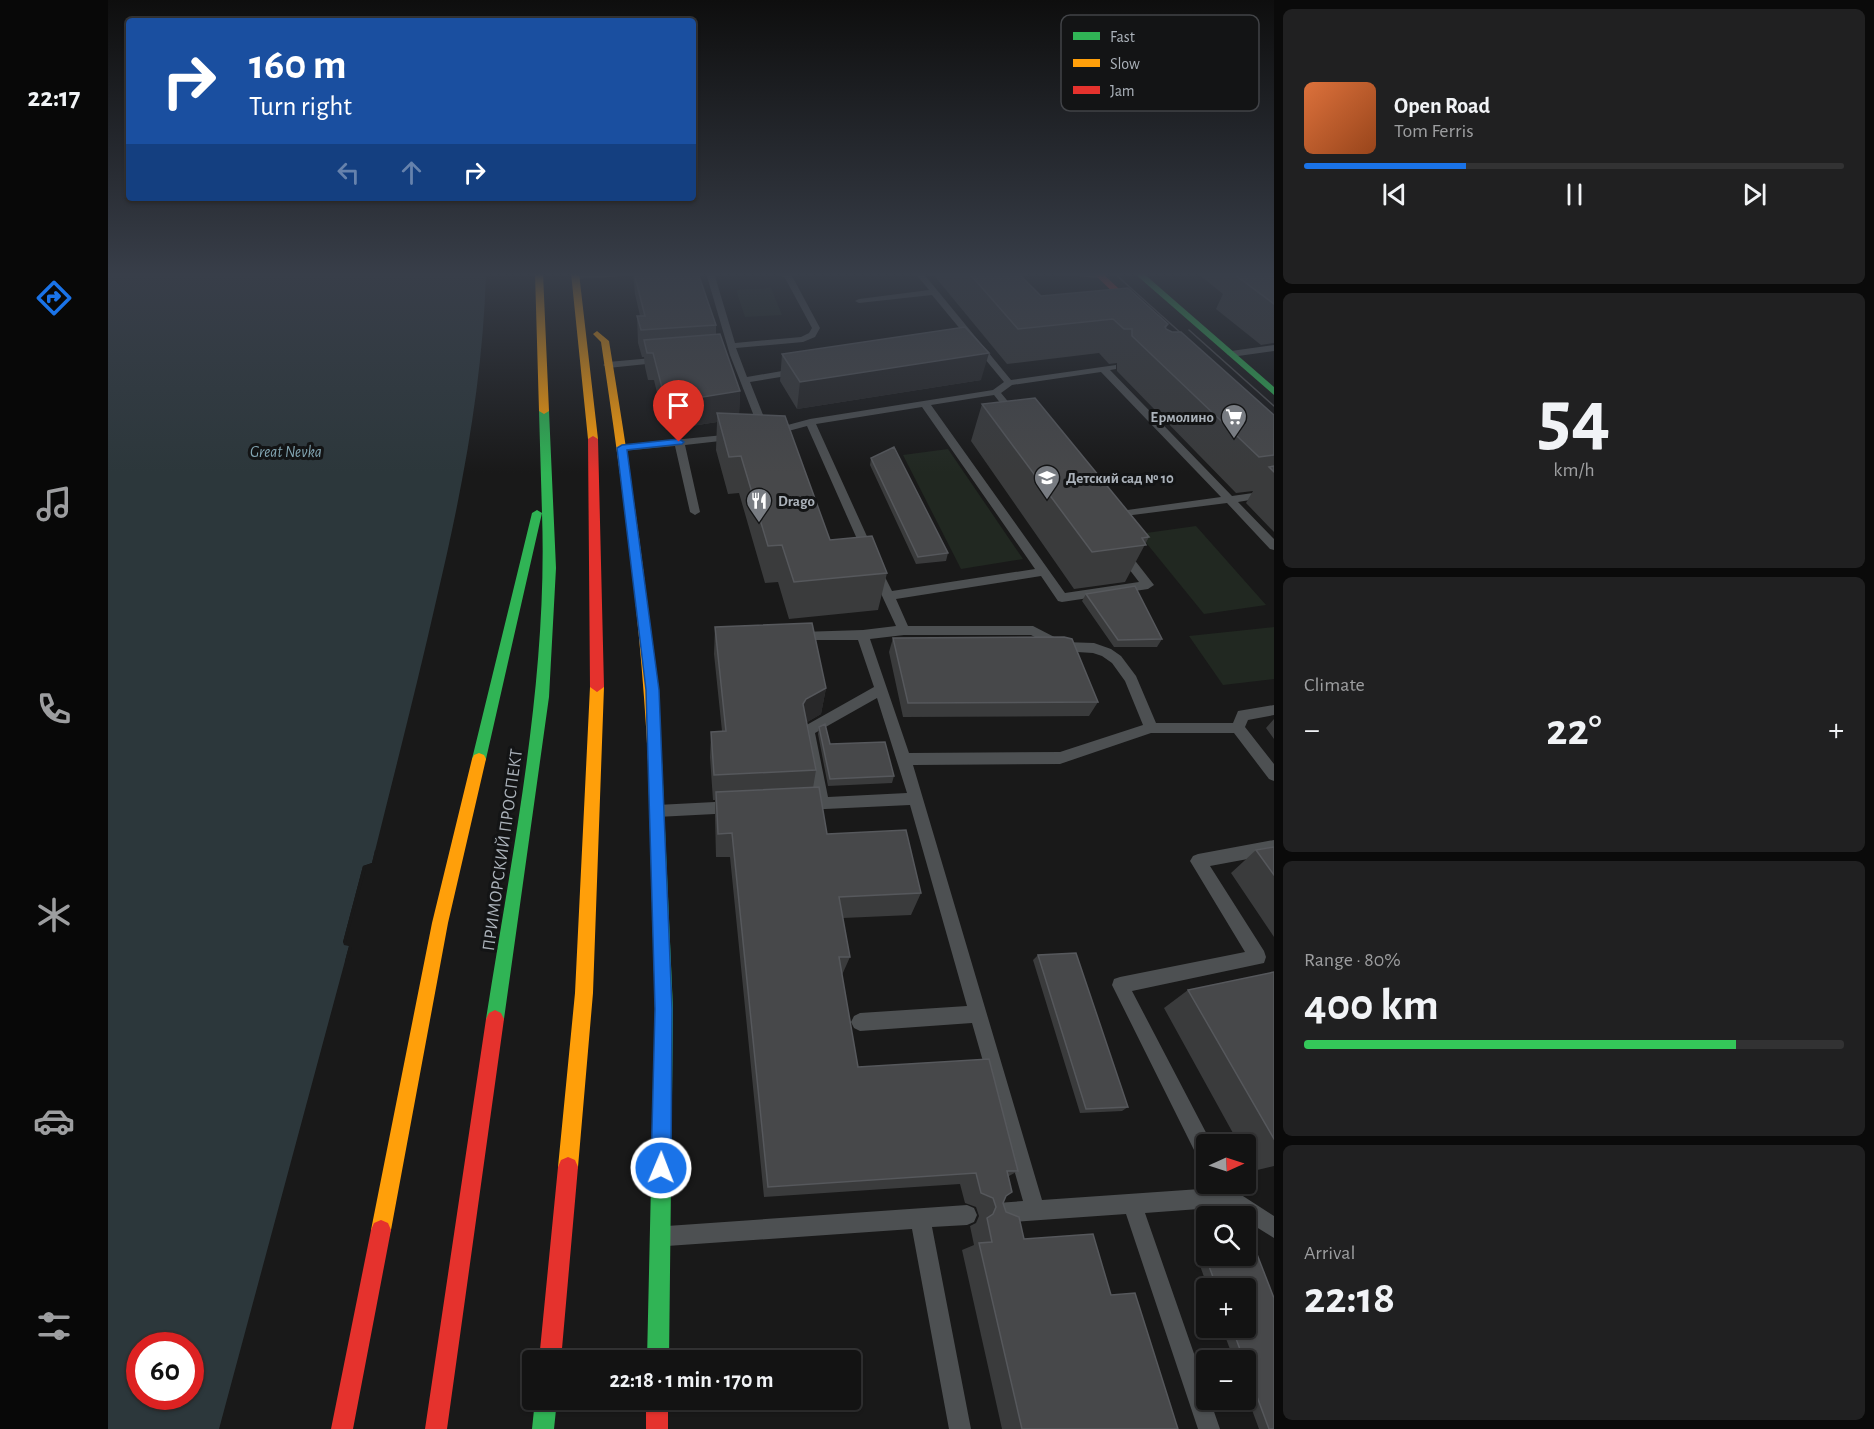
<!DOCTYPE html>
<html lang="en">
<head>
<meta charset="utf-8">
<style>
	:root { --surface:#131313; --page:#202021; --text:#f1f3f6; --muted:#9d9ea0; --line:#323233; --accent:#1a73e8 }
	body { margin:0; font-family:"Alegreya Sans",sans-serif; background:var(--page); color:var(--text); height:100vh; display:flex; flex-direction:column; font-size:22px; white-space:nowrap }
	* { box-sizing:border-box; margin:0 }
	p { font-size:20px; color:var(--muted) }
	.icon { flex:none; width:33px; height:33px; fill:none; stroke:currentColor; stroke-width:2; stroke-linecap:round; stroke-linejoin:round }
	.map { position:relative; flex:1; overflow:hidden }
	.sheet { display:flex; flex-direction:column; gap:9px; padding:9px; background:#0a0a0a; width:600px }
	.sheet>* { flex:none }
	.guide { position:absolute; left:18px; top:18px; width:570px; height:183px; border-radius:6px; box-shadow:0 2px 4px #0004,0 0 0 2px var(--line); background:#1a4fa0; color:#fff; overflow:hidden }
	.needle { width:39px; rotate:87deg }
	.tools { position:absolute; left:1088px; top:1134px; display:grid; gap:12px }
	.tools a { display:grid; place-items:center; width:60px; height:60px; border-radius:6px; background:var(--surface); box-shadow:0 2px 4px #0004,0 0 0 2px var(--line); font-size:30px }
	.speed { position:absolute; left:18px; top:1332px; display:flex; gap:12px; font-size:30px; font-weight:700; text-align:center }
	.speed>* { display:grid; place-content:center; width:78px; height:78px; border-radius:50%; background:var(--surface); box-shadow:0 2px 4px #0004,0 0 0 2px var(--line); line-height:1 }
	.speed .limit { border:9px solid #d22; background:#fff; color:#111 }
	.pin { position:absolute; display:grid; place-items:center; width:51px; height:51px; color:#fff; margin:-62px -26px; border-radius:50% 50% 50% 0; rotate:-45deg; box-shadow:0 0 6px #0007 }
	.pin .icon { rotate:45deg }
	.me { position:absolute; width:66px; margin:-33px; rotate:1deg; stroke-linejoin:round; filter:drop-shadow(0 0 4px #0008) }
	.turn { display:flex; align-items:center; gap:21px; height:126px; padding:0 24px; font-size:27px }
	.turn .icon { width:78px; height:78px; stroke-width:2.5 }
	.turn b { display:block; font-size:42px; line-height:51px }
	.lanes { display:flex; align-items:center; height:57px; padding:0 24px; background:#0003; justify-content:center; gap:30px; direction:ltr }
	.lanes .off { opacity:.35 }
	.big { font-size:45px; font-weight:700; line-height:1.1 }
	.sheet .card { flex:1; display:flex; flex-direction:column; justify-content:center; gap:9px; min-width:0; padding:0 21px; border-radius:9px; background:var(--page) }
	.sheet .dial { align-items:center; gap:0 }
	.dial b { font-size:78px; line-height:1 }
	.song { display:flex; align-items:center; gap:18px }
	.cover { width:72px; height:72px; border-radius:9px; background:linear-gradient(135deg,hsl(20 70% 55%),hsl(20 70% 35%)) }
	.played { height:6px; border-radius:3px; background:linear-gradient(90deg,var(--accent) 30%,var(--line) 30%) }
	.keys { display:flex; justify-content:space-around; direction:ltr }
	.heat { display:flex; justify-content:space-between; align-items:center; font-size:33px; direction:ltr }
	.charge { height:9px; border-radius:4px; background:linear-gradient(90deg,#34c759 80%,var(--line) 0) }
	.trip { position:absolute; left:414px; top:1350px; width:339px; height:60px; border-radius:6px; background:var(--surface); box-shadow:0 2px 4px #0004,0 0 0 2px var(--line); font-weight:700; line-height:60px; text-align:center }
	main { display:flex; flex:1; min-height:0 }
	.tab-bar { display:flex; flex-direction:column; width:108px; justify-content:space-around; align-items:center; background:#080808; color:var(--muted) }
	.tab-bar .icon { width:42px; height:42px }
	.tab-bar .current { color:var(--accent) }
	.tab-bar b { font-size:27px; color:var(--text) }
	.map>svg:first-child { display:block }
	.green { fill:#212821 }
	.water { fill:#2c373b; fill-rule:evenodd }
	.pier { fill:#191919 }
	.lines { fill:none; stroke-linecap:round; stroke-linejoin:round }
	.lane { fill:#4d5052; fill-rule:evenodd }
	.fast { fill:#30b455; fill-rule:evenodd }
	.slow { fill:#ff9f0a; fill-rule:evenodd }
	.jam { fill:#e5322d; fill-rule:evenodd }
	.tram { stroke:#4e4f51; stroke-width:1.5 }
	.wall { fill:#3a3b3c }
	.shaded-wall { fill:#282829 }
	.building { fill:#47484a; stroke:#56585c; stroke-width:1.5 }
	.route { fill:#1a73e8; stroke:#114b97; stroke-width:1.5 }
	.labels { text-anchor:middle; stroke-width:6; stroke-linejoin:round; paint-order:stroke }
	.far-poi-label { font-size:15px; font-weight:bold; fill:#abb2ba; stroke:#131415; text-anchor:start }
	.far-water-label { font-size:16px; font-style:italic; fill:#83a6b3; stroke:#131415 }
	.street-label { font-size:18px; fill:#abb2ba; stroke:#131415 }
	.key { fill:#131415; stroke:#414347; stroke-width:1.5 }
	.key-label { font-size:16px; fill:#abb2ba }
</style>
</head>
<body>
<main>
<nav class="tab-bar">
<b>22:17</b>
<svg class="icon current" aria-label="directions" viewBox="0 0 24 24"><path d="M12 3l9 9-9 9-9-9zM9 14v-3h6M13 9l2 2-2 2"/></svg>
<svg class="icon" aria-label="music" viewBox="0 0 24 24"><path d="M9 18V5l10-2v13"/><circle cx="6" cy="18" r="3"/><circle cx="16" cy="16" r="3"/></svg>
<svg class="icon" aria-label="phone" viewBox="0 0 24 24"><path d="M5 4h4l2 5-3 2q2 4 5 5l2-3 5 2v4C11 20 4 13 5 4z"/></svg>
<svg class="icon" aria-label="climate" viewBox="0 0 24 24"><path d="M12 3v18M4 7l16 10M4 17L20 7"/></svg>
<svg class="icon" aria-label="car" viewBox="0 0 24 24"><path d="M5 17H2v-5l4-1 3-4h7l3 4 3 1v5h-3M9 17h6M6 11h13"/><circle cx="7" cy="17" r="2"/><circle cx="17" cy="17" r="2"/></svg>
<svg class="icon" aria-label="filters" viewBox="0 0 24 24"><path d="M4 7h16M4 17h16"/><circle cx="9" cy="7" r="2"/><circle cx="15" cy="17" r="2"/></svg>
</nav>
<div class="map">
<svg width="1166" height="1429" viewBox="0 0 1166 1429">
	<rect width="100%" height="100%" fill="#191919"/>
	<path class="green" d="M663,288l11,27 -37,2 -9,-27z
		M840,449l75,110 -62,10 -58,-114z
		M1088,526l70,79 -62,9 -65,-80z
		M1166,627v52l-51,6 -34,-49z"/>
	<path class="water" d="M0,273h378c-3,109 -24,218 -49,324 -20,89 -43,177 -65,266l-9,3 -20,76 1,3 5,1 -130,483h-111zM32,1346h50v50h-50z"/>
	<path class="pier" d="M267,850h3l-4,14 -8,4 -20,74 6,5 -4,14h-3l4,-15 -6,-4 20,-76 9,-3z"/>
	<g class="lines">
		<path class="lane" d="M497,273h43l-4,2 -68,4 -4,-2 4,-2z
			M598,273h8l21,70 66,-6 8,-4 3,-5 -27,-50 -8,-5 14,1 29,54 -5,9 -12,5 -67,6 11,29 52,-9 5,3 -5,3 -49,8 19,48 41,-11 183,-29 11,-8 -72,-87 -73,8 -4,-2 4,-2 70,-9 -14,-17h8l88,107 105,-15v4l-6,1 122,126 42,-6v6l-36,6 36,37v11l-4,-1 -43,-46 -118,15 -1,-2 5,-4 108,-15 -120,-125 -89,13 -11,8 20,24 -5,3 -3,-1 -19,-24 -63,10 134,188 74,-11 -23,-30 6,-4 4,1 28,36 -6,4 -86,13 -4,-1 -17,-25 -145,23 12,27h125l31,16 30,1 17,6 10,7 15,20 20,47h77l5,-12 36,-6v10l-26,5 -3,7 29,37v17l-5,-2 -35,-46h-83l-91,31 -147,1 129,435 187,-13 45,29v22l-29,-18v-4h-5l-14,-9 -81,6 61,175v12h4l10,29h-22l-72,-215 -129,9 -7,-3 -3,-7 3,-7 7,-3 26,-2 -51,-178 -112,8 -6,-3 -3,-6 3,-6 6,-3 107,-7 -57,-201 -106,5 -5,-2 -2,-4 2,-4 15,-3 -13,-66 2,-4 71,-40 -16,-47h-54l-6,-5 2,-3 63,-2 33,-4 -25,-54 6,-4 4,1 11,22 143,-22 -113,-162 -106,17 59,130 -2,3h-8l-58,-131 -41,11 -5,-3 -31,-79zM796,635h127l30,16 32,2 9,3 10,7 13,18 18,44 -83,27 -151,1 -39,-114zM769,698l30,95 -79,4 -13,-64z
			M950,273h33l13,3 -4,2 -38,-3z
			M1166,345v6l-43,6 -4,-3 4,-3z
			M555,357l3,1v4l-58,6 -5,-3 5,-3z
			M626,434l4,1v4l-53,6 15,67 -5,3 -5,-3 -15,-66 -53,5 -5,-3 5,-3z
			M626,801l5,2 2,4 -2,4 -5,2 -77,4 -5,-2 -2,-4 2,-4 5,-2z
			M1166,840v14l-64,12 54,85 2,6 -2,6 -132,28 80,153h-6v19l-7,-3 -87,-175 2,-6 6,-2 125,-25 -55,-91 3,-5 5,-2z
			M859,1205l7,3 3,7 -3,7 -7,3 -35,2 39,202h-22l-37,-200 -245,17 -7,-3 -3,-7 3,-7 7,-3z"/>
		<path class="fast" d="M1026,273h9l131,114v8z
			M436,408l5,3 7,157 -7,129 -45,322 -3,6 -6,3 -6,-3 -3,-6c26,-167 62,-336 56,-506l-56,246 -2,4 -5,2 -5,-2 -2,-4 60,-246 5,-3 5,3 -3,-102z
			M547,755l5,2 2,4 11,248 -4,351h-22l8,-351 -7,-248 2,-4z
			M427,1400h22l-3,29h-22z"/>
		<path class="slow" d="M427,273h8l6,138 -5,3 -5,-3z
			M463,273h8l19,166 -5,3 -5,-3z
			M489,331l12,10c23,140 44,279 53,420l-2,4 -5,2 -5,-2 -2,-4c-7,-141 -26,-280 -47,-419l-8,-8z
			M489,682l7,5 -11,306 -15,174 -3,7 -7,3 -7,-3 -3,-7 17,-174 15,-306z
			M371,753l5,2 2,4 -38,164 -57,307 -3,7 -7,3 -7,-3 -3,-7 61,-307 40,-164 2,-4z"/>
		<path class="jam" d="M985,273h9l47,44v4h-6z
			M485,436l5,3 6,248 -7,5 -7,-5 -2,-248z
			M387,1010l6,3 3,6 -57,410h-22l61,-410 3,-6z
			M460,1157l7,3 3,7 -17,193h-22l19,-193 3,-7z
			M273,1220l7,3 3,7 -38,199h-22l40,-199 3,-7z
			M538,1400h22v29h-22z"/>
		<path class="tram" d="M1006,273l78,70
			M1081,330l85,76"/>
	</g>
	<path class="wall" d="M525,273h65l18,52v10l24,56 -1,23 91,126 57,33 -9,37 -89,9 -11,-37 -13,1 -26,-90 -11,1 -12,-44 1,-28 -51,8 -12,-50h-6l-3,-13 -1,-10h-2l-4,-14 -1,-27h3l-5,-22z
		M824,273h86l23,23 127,28 -2,5 108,86v117l-28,-29 7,-12 -17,2 -119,-122v-8l-8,1 -10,-11 -92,11z
		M1089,273h77v70l-13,2 -45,-36 7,-15z
		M674,354l199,26 -184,29 -17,-28z
		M874,404l167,133 -24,45 -51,7 -103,-148z
		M763,458l77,95 -2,8 -30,3 -46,-99z
		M978,594l76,45 -5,8h-43l-32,-46z
		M607,627l111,61 -5,26 -14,8 9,48 -3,18 14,46 94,59 -10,22 -68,3 7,39 -8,18 16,92 160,104 -9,5 -3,20 -3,7 3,9 18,27 87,56 67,134h-176l-40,-179 12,-5 -4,-19 6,-3 3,-7 -3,-9 -11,-4 -5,-19 -196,13 -34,-340h-14l-1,-40v-17h-2l-3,-43 1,-25 11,-1 -8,-77z
		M785,638l205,64 -9,14 -186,1 -14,-65z
		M1166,719v20l-8,-11z
		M711,727l11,17 64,32 -2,7 -64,3 -10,-52z
		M1166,847v90l-43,-64 25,-23z
		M930,955l90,152 -6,4 -42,2 -47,-153z
		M1166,972v194l-21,5 -8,-15v-12h-6l-75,-136 24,-18z
		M1145,1244l21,54v131h-15l-14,-38v-31h-11l-12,-32h23v-40h-37l-14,-39 12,-2v9h39v-11z"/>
	<path class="shaded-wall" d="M881,353l-8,27 -184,29 3,-27z
		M632,391l-1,27 -22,-5v9l-51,8v-27z
		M718,688l-5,26 -19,11 1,-21 3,-5z"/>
	<path class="building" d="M526,273h64l18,52 -75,5 -4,-14h8z
		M861,273h49l23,23 87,-8 40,36 -3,3 1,2 6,3h9l93,83v40l-15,2 -127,-121v-7h-8l-11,-10 -95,10z
		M1134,273h32v31l-40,-30z
		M857,327l24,26 -189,29 -18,-28z
		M612,334l20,57 -74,12 -13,-50h-6l-3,-13z
		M927,398l114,139 -7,1 4,7 -54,7 -110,-148z
		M609,413l68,3 45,124 42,-4 15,37 -93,9 -12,-37 -14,1 -27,-90 -12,1z
		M786,447l54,106 -30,4 -47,-99z
		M1166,466v6l-5,-5z
		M1027,586l27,53 -44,1 -32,-46z
		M704,623l14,65 -20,11 -3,5 13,66 -102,5 -3,-43 15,-1 -11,-104z
		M956,637l8,2 26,63 -190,1 -15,-65z
		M717,724l5,20 55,-2 9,34 -64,3 -11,-52z
		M711,787l8,47 79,-4 15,63 -82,4 11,60h-11l19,110 131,-8 29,112h-11l5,21 -6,4 -3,7 3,9 13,5 5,22 69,-5 18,61 24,-2 43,136h-156l-43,-186 13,-1 -5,-24 6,-4 3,-7 -3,-9 -12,-5 -5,-20 -208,14 -36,-354 -14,1 -2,-42z
		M1166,847v28l-18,-25z
		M968,953l52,154 -42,2 -48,-154z
		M1166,972v167l-86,-149z
		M1145,1244l21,54v131h-5l-24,-65v-4h-1l-12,-32h13v-40h-28l-15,-41h4v9h39v-11z"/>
	<linearGradient id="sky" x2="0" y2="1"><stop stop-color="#0e0e0e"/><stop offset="0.58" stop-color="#383e49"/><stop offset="1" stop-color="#383e49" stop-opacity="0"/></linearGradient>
	<rect width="1166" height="473" fill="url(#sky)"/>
	<path class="route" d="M571,439l5,3 -2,2 -55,6 32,240 13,319 -1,159 -3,7 -7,3 -7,-3 -3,-7 4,-159 -9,-319 -29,-242 5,-3z"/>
	<defs>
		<symbol id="supermarket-pin" viewBox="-11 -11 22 30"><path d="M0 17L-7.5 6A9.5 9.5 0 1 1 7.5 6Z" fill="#787c82" stroke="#131415"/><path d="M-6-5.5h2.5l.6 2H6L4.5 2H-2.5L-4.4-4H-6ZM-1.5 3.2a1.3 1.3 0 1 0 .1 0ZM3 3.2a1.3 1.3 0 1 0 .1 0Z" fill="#fff"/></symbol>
		<symbol id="school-pin" viewBox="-11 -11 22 30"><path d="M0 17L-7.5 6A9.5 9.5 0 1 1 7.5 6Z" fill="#787c82" stroke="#131415"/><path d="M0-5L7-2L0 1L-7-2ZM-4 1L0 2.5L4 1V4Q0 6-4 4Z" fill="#fff"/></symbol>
		<symbol id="restaurant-pin" viewBox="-11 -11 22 30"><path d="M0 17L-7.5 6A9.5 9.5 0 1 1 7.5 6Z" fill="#787c82" stroke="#131415"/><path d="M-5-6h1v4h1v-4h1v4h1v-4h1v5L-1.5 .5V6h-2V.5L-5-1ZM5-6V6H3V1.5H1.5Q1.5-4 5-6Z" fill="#fff"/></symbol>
	</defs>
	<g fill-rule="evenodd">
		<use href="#supermarket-pin" x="1111" y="402" width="30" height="40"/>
		<use href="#school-pin" x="924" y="463" width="30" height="40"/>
		<use href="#restaurant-pin" x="636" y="486" width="30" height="40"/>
	</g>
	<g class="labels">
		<g class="far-poi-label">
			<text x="1106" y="422" text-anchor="end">Ермолино</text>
			<text x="958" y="483">Детский сад № 10</text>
			<text x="670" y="506">Drago</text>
		</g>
		<g class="far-water-label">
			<text x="178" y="457">Great Nevka</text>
		</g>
		<g class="street-label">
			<text transform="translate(394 850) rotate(-82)" y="6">ПРИМОРСКИЙ ПРОСПЕКТ</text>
		</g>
	</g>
	<rect x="953" y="15" width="198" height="96" rx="9" class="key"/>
	<rect x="965" y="32" width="27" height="8" fill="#30b455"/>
	<rect x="965" y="59" width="27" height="8" fill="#ff9f0a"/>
	<rect x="965" y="86" width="27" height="8" fill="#e5322d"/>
	<g class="key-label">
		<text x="1002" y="42">Fast</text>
		<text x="1002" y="69">Slow</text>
		<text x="1002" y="96">Jam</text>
	</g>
</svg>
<div class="tools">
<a><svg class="needle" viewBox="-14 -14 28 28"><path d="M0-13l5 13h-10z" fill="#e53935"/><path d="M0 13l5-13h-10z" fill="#9d9ea0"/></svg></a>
<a><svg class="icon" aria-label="search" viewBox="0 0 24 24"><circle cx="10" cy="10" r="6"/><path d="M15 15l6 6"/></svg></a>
<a>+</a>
<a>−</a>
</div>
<div class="speed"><div class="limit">60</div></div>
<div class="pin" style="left:571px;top:442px;background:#d93025"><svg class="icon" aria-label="arrive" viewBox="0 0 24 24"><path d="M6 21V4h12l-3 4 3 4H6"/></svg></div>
<svg class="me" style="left:553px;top:1168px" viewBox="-20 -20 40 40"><circle r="17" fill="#1a73e8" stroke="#fff" stroke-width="3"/><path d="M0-11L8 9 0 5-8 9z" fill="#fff"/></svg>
<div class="trip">22:18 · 1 min · 170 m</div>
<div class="guide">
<div class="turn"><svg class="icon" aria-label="right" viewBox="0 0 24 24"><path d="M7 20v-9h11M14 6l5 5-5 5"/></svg><div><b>160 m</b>Turn right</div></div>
<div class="lanes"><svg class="icon off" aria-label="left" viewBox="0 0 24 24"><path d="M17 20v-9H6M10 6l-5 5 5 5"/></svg><svg class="icon off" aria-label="ahead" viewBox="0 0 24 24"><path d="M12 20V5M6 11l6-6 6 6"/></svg><svg class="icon" aria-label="right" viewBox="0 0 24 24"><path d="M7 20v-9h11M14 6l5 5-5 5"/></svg></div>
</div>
</div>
<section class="sheet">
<div class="card">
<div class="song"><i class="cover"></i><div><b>Open Road</b><p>Tom Ferris</p></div></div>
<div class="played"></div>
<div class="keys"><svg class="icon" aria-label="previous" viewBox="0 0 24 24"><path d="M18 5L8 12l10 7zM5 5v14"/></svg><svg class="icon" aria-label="pause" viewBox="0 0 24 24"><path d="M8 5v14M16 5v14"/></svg><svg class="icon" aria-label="next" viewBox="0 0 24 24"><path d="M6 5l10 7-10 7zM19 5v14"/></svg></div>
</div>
<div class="card dial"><b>54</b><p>km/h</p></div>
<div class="card"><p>Climate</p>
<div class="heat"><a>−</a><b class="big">22°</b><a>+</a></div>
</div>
<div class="card"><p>Range · 80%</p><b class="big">400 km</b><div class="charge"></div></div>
<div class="card"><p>Arrival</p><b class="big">22:18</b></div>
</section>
</main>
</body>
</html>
